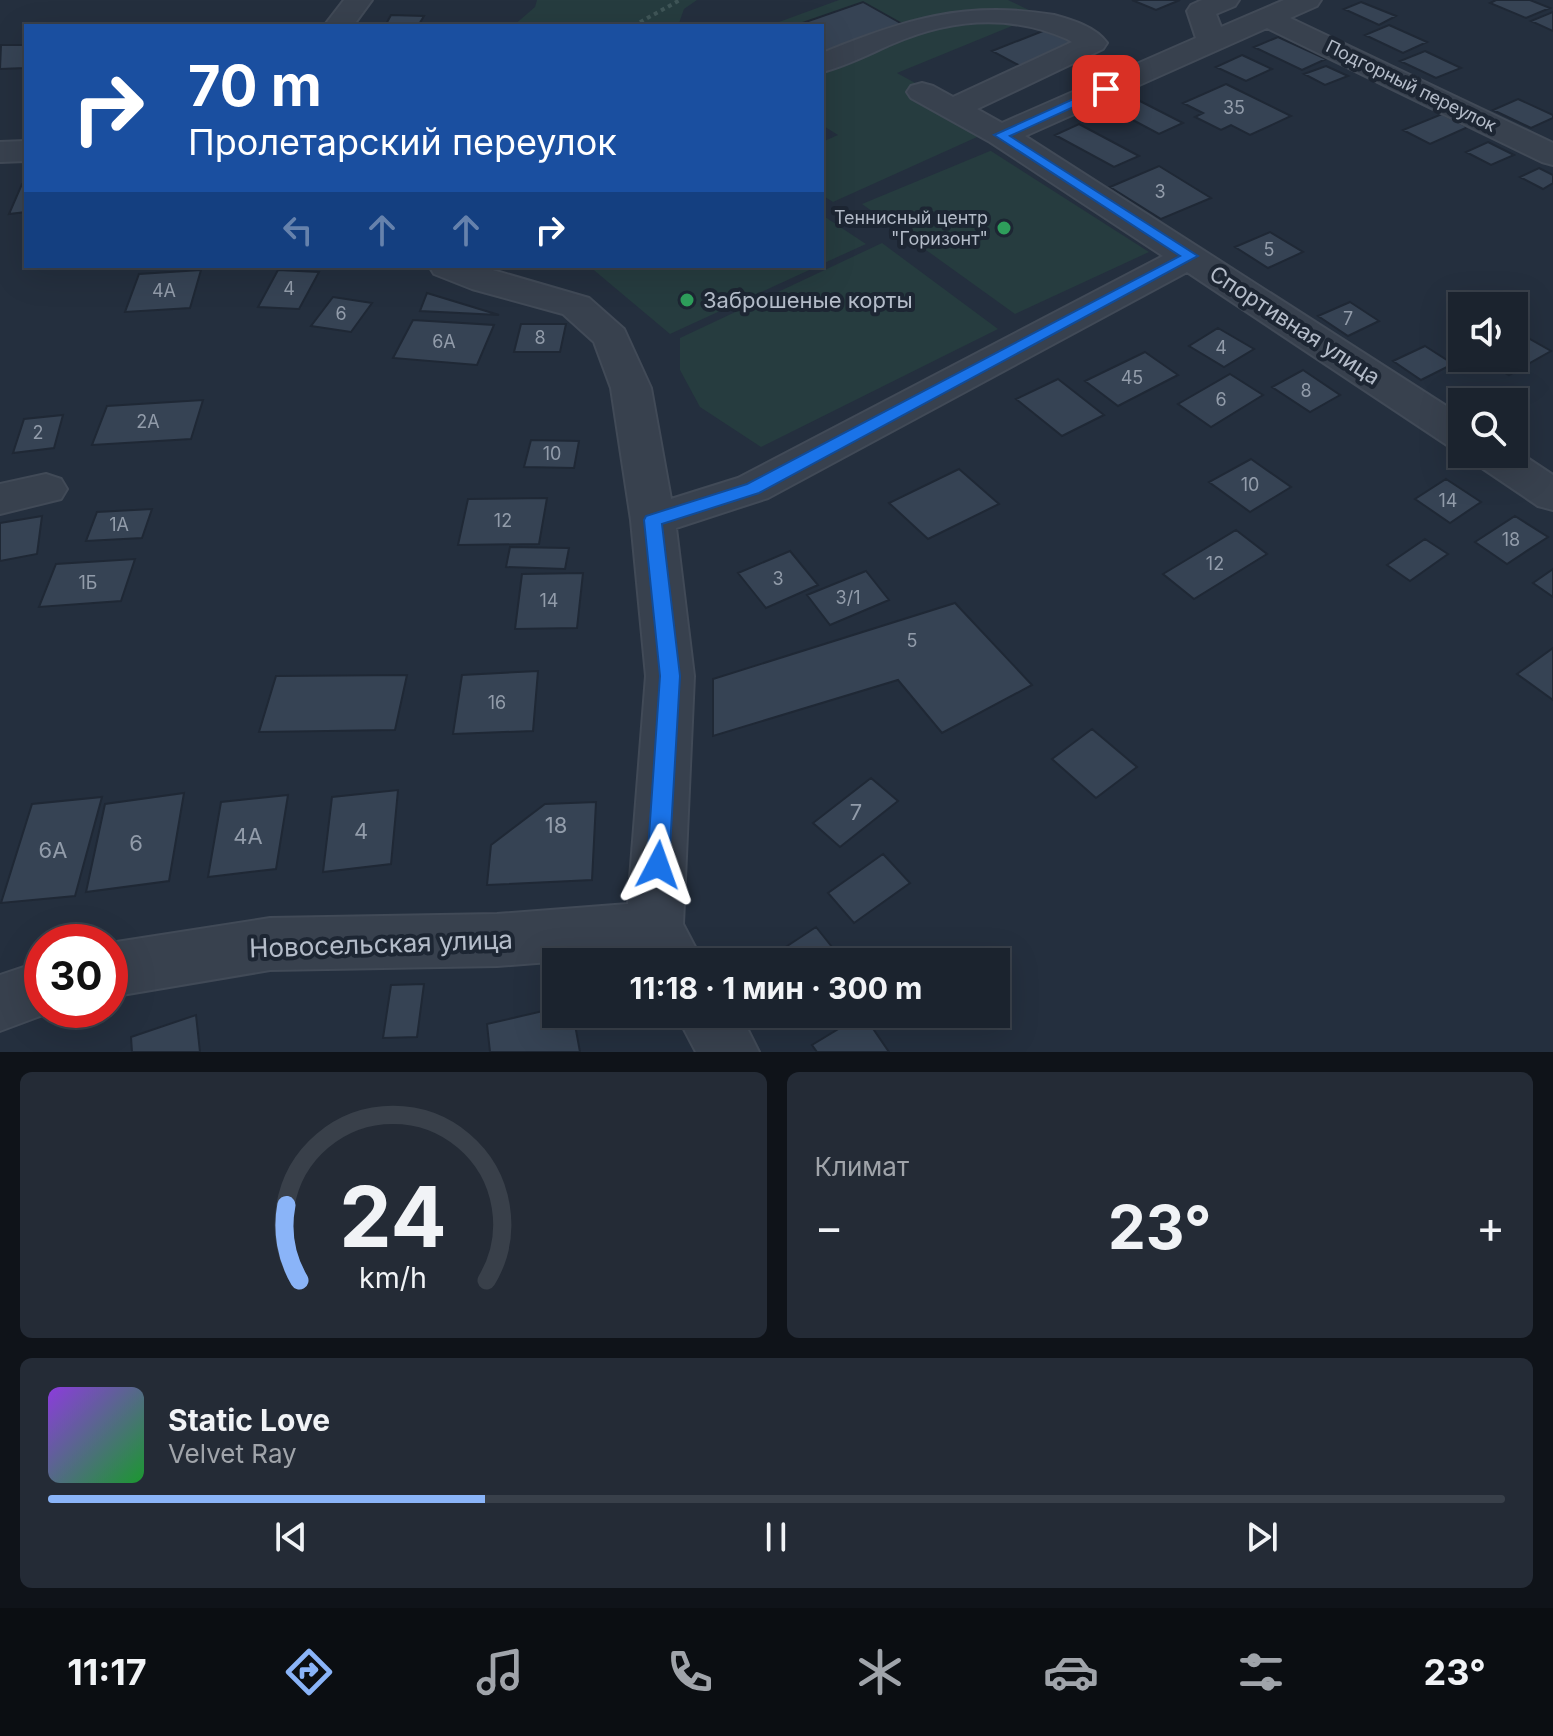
<!DOCTYPE html>
<html lang="ru">
<head>
<meta charset="utf-8">
<style>
	:root { --surface:#1b232e; --page:#242b36; --text:#f1f3f6; --muted:#a0a4aa; --line:#39404a; --accent:#8ab4f8 }
	body { margin:0; font-family:Inter,sans-serif; background:var(--page); color:var(--text); height:100vh; display:flex; flex-direction:column; font-size:30px; white-space:nowrap }
	* { box-sizing:border-box; margin:0 }
	p { font-size:26px; color:var(--muted) }
	.icon { flex:none; width:44px; height:44px; fill:none; stroke:currentColor; stroke-width:2; stroke-linecap:round; stroke-linejoin:round }
	.map { position:relative; height:1052px; overflow:hidden }
	.drawer { display:flex; flex-direction:column; gap:20px; padding:20px; background:#0f1319; flex:1 }
	.drawer>* { flex:none }
	.top-card { position:absolute; left:24px; top:24px; width:800px; height:244px; border-radius:0px; box-shadow:0 8px 32px #0002,0 0 0 2px var(--line); background:#1a4fa0; color:#fff; overflow:hidden }
	.tools { position:absolute; left:1448px; top:292px; display:grid; gap:16px }
	.tools a { display:grid; place-items:center; width:80px; height:80px; border-radius:0px; background:var(--surface); box-shadow:0 8px 32px #0002,0 0 0 2px var(--line); font-size:40px }
	.speed { position:absolute; left:24px; top:924px; display:flex; gap:16px; font-size:40px; font-weight:700; text-align:center }
	.speed>* { display:grid; place-content:center; width:104px; height:104px; border-radius:50%; background:var(--surface); box-shadow:0 8px 32px #0002,0 0 0 2px var(--line); line-height:1 }
	.speed .limit { border:12px solid #d22; background:#fff; color:#111 }
	.pin { position:absolute; display:grid; place-items:center; width:68px; height:68px; color:#fff; margin:-34px; border-radius:16px; box-shadow:0 4px 12px #0006 }
	.me { position:absolute; width:88px; margin:-44px; rotate:4deg; stroke-linejoin:round; filter:drop-shadow(0 0 6px #0008) }
	.turn { display:flex; align-items:center; gap:28px; height:168px; padding:0 32px; font-size:36px }
	.turn .icon { width:104px; height:104px; stroke-width:2.5 }
	.turn b { display:block; font-size:56px; line-height:68px }
	.lanes { display:flex; align-items:center; height:76px; padding:0 32px; background:#0003; justify-content:center; gap:40px; direction:ltr }
	.lanes .off { opacity:.35 }
	.big { font-size:60px; font-weight:700; line-height:1.1 }
	.drawer .tile { flex:1; display:flex; flex-direction:column; justify-content:center; gap:12px; min-width:0; padding:0 28px; border-radius:12px; background:var(--page) }
	.drawer .dial { align-items:center; gap:0 }
	.dial svg { height:208px; overflow:visible; fill:none; stroke:var(--line); stroke-width:7; stroke-linecap:round; text-anchor:middle }
	.dial text { fill:var(--text); stroke:none }
	.song { display:flex; align-items:center; gap:24px }
	.cover { width:96px; height:96px; border-radius:12px; background:linear-gradient(135deg,hsl(270 70% 55%),hsl(130 70% 35%)) }
	.played { height:8px; border-radius:4px; background:linear-gradient(90deg,var(--accent) 30%,var(--line) 30%) }
	.keys { display:flex; justify-content:space-around; direction:ltr }
	.heat { display:flex; justify-content:space-between; align-items:center; font-size:44px; direction:ltr }
	.drawer .tiles { flex:1; display:grid; gap:20px; grid-template-columns:1fr 1fr }
	.tile:last-child { grid-column:span 2 }
	.trip { position:absolute; left:542px; top:948px; width:468px; height:80px; border-radius:0px; background:var(--surface); box-shadow:0 8px 32px #0002,0 0 0 2px var(--line); font-weight:700; line-height:80px; text-align:center }
	.dock { display:flex; height:128px; justify-content:space-around; align-items:center; background:#0b0e12; color:var(--muted) }
	.dock .icon { width:56px; height:56px }
	.dock .current { color:var(--accent) }
	.dock b { font-size:36px; color:var(--text) }
	.map>svg:first-child { display:block }
	.green { fill:#263c3f }
	.building { fill:#364354; stroke:#1f2835; stroke-width:2 }
	.lines { fill:none; stroke-linecap:round; stroke-linejoin:round }
	.minor-casing { stroke:#414a57; stroke-width:4 }
	.path { stroke:#3f5557; stroke-width:4; stroke-dasharray:4 4; stroke-linecap:butt }
	.minor { fill:#38414e; fill-rule:evenodd }
	.route { fill:#1a73e8; stroke:#114b97; stroke-width:2 }
	.leisure-dot { fill:#2e9e5b; stroke:#1d2633; stroke-width:3 }
	.labels { text-anchor:middle; stroke-width:8; stroke-linejoin:round; paint-order:stroke }
	.far-street-label { font-size:18px; fill:#b4bcc9; stroke:#1d2633 }
	.number-label { font-size:18px; fill:#929caa }
	.far-poi-label { font-size:18px; fill:#b4bcc9; stroke:#1d2633; text-anchor:end }
	.poi-label { font-size:22px; fill:#b4bcc9; stroke:#1d2633; text-anchor:start }
	.street-label { font-size:22px; fill:#b4bcc9; stroke:#1d2633 }
	.near-number-label { font-size:22px; fill:#929caa }
	.near-street-label { font-size:26px; fill:#b4bcc9; stroke:#1d2633 }
</style>
</head>
<body>
<div class="map">
<svg width="1553" height="1052" viewBox="0 0 1553 1052">
	<rect width="100%" height="100%" fill="#242f3e"/>
	<path class="green" d="M537,0h160l-13,9 -6,17h-165l22,-19z
		M839,0h169l31,15 -142,58 100,55 -164,74 -11,-7v-53l16,-7 -16,-10v-99h-54z
		M990,151h1l158,101 -134,62 -153,-110z
		M822,215l44,29 -44,20z
		M882,243l116,86 -237,118 -61,-40 -20,-37v-32z
		M589,266h229l-148,68z"/>
	<path class="building" d="M1132,0h48l-24,10z
		M1496,0h34l20,8 -24,10 -36,-15z
		M863,2l41,23 -82,30v-29h-28z
		M1361,2l35,14 -17,9 -35,-16z
		M1553,12v19l-22,-10z
		M391,15l33,1 -6,10h-33z
		M1389,25l38,17 -24,11 -38,-18z
		M1053,27l31,16 -60,25 -32,-17z
		M1278,37l48,22 -24,11 -48,-23z
		M1,45h25l-1,23 -25,1z
		M1425,51l36,17 -25,10 -36,-17z
		M1242,55l30,14 -26,12 -30,-14z
		M1326,66l22,10 -23,9 -21,-11z
		M1226,84l65,32 -41,19 -19,-10 -10,5 -26,-13 8,-4 -20,-10z
		M1518,99l35,16v3l-22,10 -38,-18z
		M1138,100l45,23 -24,11 -45,-24z
		M1442,114l26,13 -38,17 -27,-14z
		M1079,124l60,32 -25,11 -59,-32z
		M1488,142l26,13 -23,10 -25,-13z
		M1159,166l52,32 -50,21 -51,-32z
		M1539,168l14,7v8l-10,6 -23,-12z
		M26,183v29l-17,2 13,-30z
		M1270,232l33,20 -35,16 -33,-21z
		M201,270l-11,38 -65,4 14,-38z
		M278,270l41,2 -20,37 -41,-2z
		M427,293l72,22 -79,-4z
		M333,297l39,6 -21,29 -40,-6z
		M1350,302l29,19 -31,15 -30,-20z
		M413,320l81,5 -17,40 -84,-7z
		M521,324h45l-6,28h-46z
		M1218,328l36,21 -30,18 -35,-21z
		M1514,330l37,21 -42,24 -29,-17h34z
		M1425,346l28,18 -32,16 -28,-19z
		M1145,352l33,23 -60,31 -33,-25z
		M1303,370l37,25 -30,17 -38,-25z
		M1230,374l33,21 -52,32 -33,-23z
		M1058,379l46,36 -42,21 -46,-37z
		M203,400l-12,39 -99,6 15,-39z
		M63,415l-9,33 -41,5 11,-34z
		M531,440l48,1 -5,27 -50,-1z
		M1251,459l40,28 -41,25 -41,-30z
		M959,469l40,35 -71,35 -39,-36z
		M1446,479l35,23 -31,21 -35,-24z
		M547,498l-8,46 -81,1 10,-46z
		M152,509l-10,29 -56,3 11,-29z
		M42,516l-5,38 -37,7v-38z
		M1515,516l33,21 -41,27 -32,-22z
		M1236,530l31,24 -73,45 -31,-25z
		M1425,539l23,15 -38,27 -23,-16z
		M510,547l59,1 -4,21 -59,-2z
		M790,551l28,34 -52,23 -28,-35z
		M135,559l-14,42 -82,6 17,-43z
		M1553,569v28l-20,-14z
		M866,571l23,29 -59,25 -23,-30z
		M583,573l-6,55 -62,1 7,-55z
		M955,603l77,82 -90,48 -44,-53 -185,56v-57z
		M1553,648v52l-36,-26z
		M538,671l-5,60 -80,3 9,-59z
		M407,675l-12,55 -136,2 17,-56z
		M1092,729l45,38 -41,31 -44,-39z
		M871,778l27,23 -58,46 -27,-24z
		M398,790l-7,74 -68,8 9,-75z
		M184,793l-15,88 -83,11 19,-88z
		M288,795l-12,74 -68,8 13,-75z
		M102,797l-27,99 -74,7 31,-99z
		M596,802l-4,78 -105,5 4,-40 54,-41z
		M883,854l27,29 -56,40 -26,-30z
		M816,927l28,35h-81z
		M424,984l-7,53 -34,1 8,-53z
		M556,1008v6h17l7,38h-90l-3,-28z
		M863,1014l26,38h-72l-5,-7z
		M196,1015l4,37h-68l-1,-15z"/>
	<g class="lines">
		<defs>
			<path id="minor" d="M344,0h28l-19,26h-29z
				M1202,0h37l-4,6 -19,8 5,13 63,-27h37l-4,6 -27,12 263,125v22l-11,-3 -275,-134 -242,108 437,280v33l-15,-4 -260,-173 -419,226 -92,30 18,148 -11,248 20,38h-60l-4,-7 -142,11 -227,4 -160,27v-54l160,-25 227,-4 131,-10 18,-228 -15,-156 -20,-132 -17,-46 -31,-28 -91,-25 -38,-15 -5,-8h50l110,32 35,31 27,59 20,111 67,-21 425,-222 -173,-114 -79,-44 -4,-6 4,-6 11,-3 11,3 20,11 119,-55 -5,-3c-59,-26 -117,-20 -175,5 -23,10 -46,22 -70,28v-19c81,-33 143,-53 232,-38 18,5 42,12 53,28l-4,6 -126,60 25,14 194,-85 -9,-27 4,-6z
				M26,141v20l-26,1v-20z
				M1514,449l39,26v35l-15,-4 -62,-42 -6,-10h44z
				M46,474l15,5 6,10 -6,10 -61,15v-30z
				M42,961v49h14l-56,21v-56z
				M676,1014h64l19,38h-63z"/>
		</defs>
		<use href="#minor" class="minor-casing"/>
		<path class="path" d="M633,26l47,-26"/>
		<use href="#minor" class="minor"/>
	</g>
	<path class="route" d="M1102,86l11,3 -103,47 188,120 -439,237 -97,31 18,152 -11,189 -3,7 -8,3 -8,-3 -3,-7 13,-189 -16,-156 2,-4 101,-32 433,-228 -186,-121z"/>
	<g class="leisure-dot">
		<circle cx="1004" cy="228" r="8"/>
		<circle cx="687" cy="300" r="8"/>
	</g>
	<g class="labels">
		<g class="far-street-label">
			<text transform="translate(1411 86) rotate(26)" y="6">Подгорный переулок</text>
		</g>
		<g class="number-label">
			<text x="1234" y="114">35</text>
			<text x="1160" y="198">3</text>
			<text x="1269" y="256">5</text>
			<text x="289" y="295">4</text>
			<text x="164" y="297">4А</text>
			<text x="341" y="320">6</text>
			<text x="1348" y="325">7</text>
			<text x="540" y="344">8</text>
			<text x="444" y="348">6А</text>
			<text x="1221" y="354">4</text>
			<text x="1132" y="384">45</text>
			<text x="1306" y="397">8</text>
			<text x="1221" y="406">6</text>
			<text x="148" y="428">2А</text>
			<text x="38" y="439">2</text>
			<text x="552" y="460">10</text>
			<text x="1250" y="491">10</text>
			<text x="1448" y="507">14</text>
			<text x="503" y="527">12</text>
			<text x="119" y="531">1А</text>
			<text x="1511" y="546">18</text>
			<text x="1215" y="570">12</text>
			<text x="778" y="585">3</text>
			<text x="88" y="589">1Б</text>
			<text x="848" y="604">3/1</text>
			<text x="549" y="607">14</text>
			<text x="912" y="647">5</text>
			<text x="497" y="709">16</text>
		</g>
		<g class="far-poi-label">
			<text x="988" y="224">Теннисный центр<tspan x="988" dy="21">"Горизонт"</tspan></text>
		</g>
		<g class="poi-label">
			<text x="703" y="308">Заброшеные корты</text>
		</g>
		<g class="street-label">
			<text transform="translate(1295 325) rotate(33)" y="8">Спортивная улица</text>
		</g>
		<g class="near-number-label">
			<text x="856" y="820">7</text>
			<text x="556" y="833">18</text>
			<text x="361" y="839">4</text>
			<text x="248" y="844">4А</text>
			<text x="136" y="851">6</text>
			<text x="53" y="858">6А</text>
		</g>
		<g class="near-street-label">
			<text transform="translate(381 944) rotate(-2)" y="9">Новосельская улица</text>
		</g>
	</g>
</svg>
<div class="tools">
<a><svg class="icon" aria-label="sound" viewBox="0 0 24 24"><path d="M4 9h4l5-4v14l-5-4H4zM17 9q2 3 0 6"/></svg></a>
<a><svg class="icon" aria-label="search" viewBox="0 0 24 24"><circle cx="10" cy="10" r="6"/><path d="M15 15l6 6"/></svg></a>
</div>
<div class="speed"><div class="limit">30</div></div>
<div class="pin" style="left:1106px;top:89px;background:#d93025"><svg class="icon" aria-label="arrive" viewBox="0 0 24 24"><path d="M6 21V4h12l-3 4 3 4H6"/></svg></div>
<svg class="me" style="left:658px;top:865px" viewBox="-20 -20 40 40"><path d="M0-17L14 15 0 8-14 15z" fill="#1a73e8" stroke="#fff" stroke-width="4"/></svg>
<div class="trip">11:18 · 1 мин · 300 m</div>
<div class="top-card">
<div class="turn"><svg class="icon" aria-label="right" viewBox="0 0 24 24"><path d="M7 20v-9h11M14 6l5 5-5 5"/></svg><div><b>70 m</b>Пролетарский переулок</div></div>
<div class="lanes"><svg class="icon off" aria-label="left" viewBox="0 0 24 24"><path d="M17 20v-9H6M10 6l-5 5 5 5"/></svg><svg class="icon off" aria-label="ahead" viewBox="0 0 24 24"><path d="M12 20V5M6 11l6-6 6 6"/></svg><svg class="icon off" aria-label="ahead" viewBox="0 0 24 24"><path d="M12 20V5M6 11l6-6 6 6"/></svg><svg class="icon" aria-label="right" viewBox="0 0 24 24"><path d="M7 20v-9h11M14 6l5 5-5 5"/></svg></div>
</div>
</div>
<section class="drawer">
<div class="tiles">
<div class="tile dial"><svg viewBox="0 0 100 80">
<path d="M14 69A42 42 0 1 1 86 69"/>
<path d="M14 69A42 42 0 0 1 9 40" stroke="#8ab4f8"/>
<text x="50" y="56" font-size="32" font-weight="700">24</text>
<text x="50" y="72" font-size="11">km/h</text>
</svg></div>
<div class="tile"><p>Климат</p>
<div class="heat"><a>−</a><b class="big">23°</b><a>+</a></div>
</div>
<div class="tile">
<div class="song"><i class="cover"></i><div><b>Static Love</b><p>Velvet Ray</p></div></div>
<div class="played"></div>
<div class="keys"><svg class="icon" aria-label="previous" viewBox="0 0 24 24"><path d="M18 5L8 12l10 7zM5 5v14"/></svg><svg class="icon" aria-label="pause" viewBox="0 0 24 24"><path d="M8 5v14M16 5v14"/></svg><svg class="icon" aria-label="next" viewBox="0 0 24 24"><path d="M6 5l10 7-10 7zM19 5v14"/></svg></div>
</div>
</div>
</section>
<nav class="dock">
<b>11:17</b>
<svg class="icon current" aria-label="directions" viewBox="0 0 24 24"><path d="M12 3l9 9-9 9-9-9zM9 14v-3h6M13 9l2 2-2 2"/></svg>
<svg class="icon" aria-label="music" viewBox="0 0 24 24"><path d="M9 18V5l10-2v13"/><circle cx="6" cy="18" r="3"/><circle cx="16" cy="16" r="3"/></svg>
<svg class="icon" aria-label="phone" viewBox="0 0 24 24"><path d="M5 4h4l2 5-3 2q2 4 5 5l2-3 5 2v4C11 20 4 13 5 4z"/></svg>
<svg class="icon" aria-label="climate" viewBox="0 0 24 24"><path d="M12 3v18M4 7l16 10M4 17L20 7"/></svg>
<svg class="icon" aria-label="car" viewBox="0 0 24 24"><path d="M5 17H2v-5l4-1 3-4h7l3 4 3 1v5h-3M9 17h6M6 11h13"/><circle cx="7" cy="17" r="2"/><circle cx="17" cy="17" r="2"/></svg>
<svg class="icon" aria-label="filters" viewBox="0 0 24 24"><path d="M4 7h16M4 17h16"/><circle cx="9" cy="7" r="2"/><circle cx="15" cy="17" r="2"/></svg>
<b>23°</b>
</nav>
</body>
</html>
